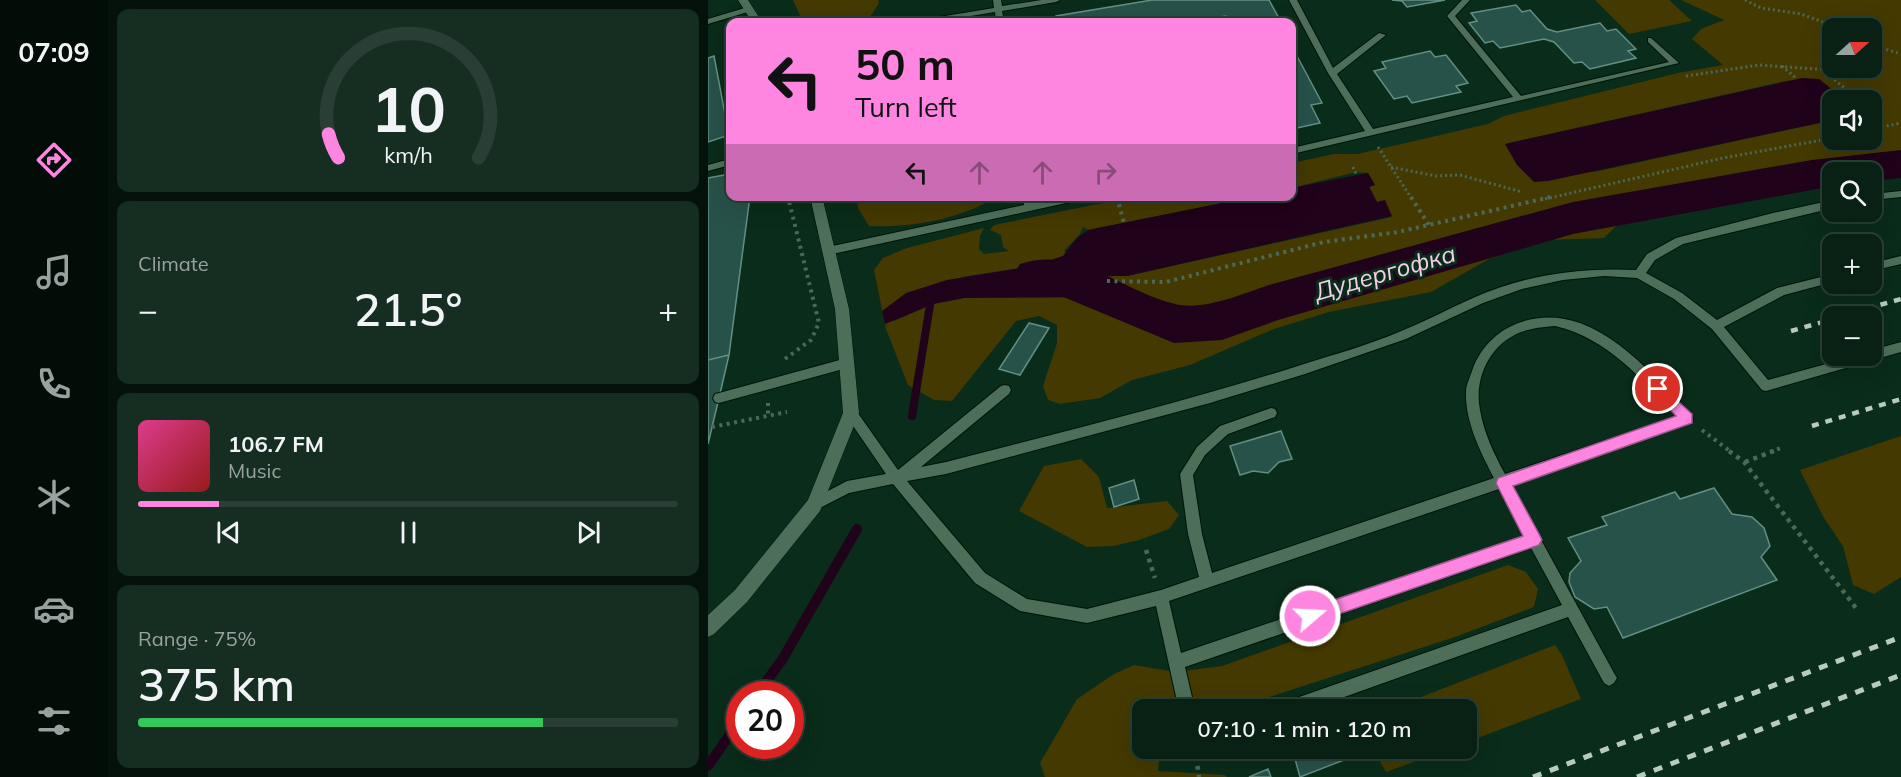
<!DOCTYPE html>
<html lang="en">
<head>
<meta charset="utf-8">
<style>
	:root { --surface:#082114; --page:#162e22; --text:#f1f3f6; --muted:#98a3a0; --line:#293e34; --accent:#fe86e0 }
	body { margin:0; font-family:Mulish,sans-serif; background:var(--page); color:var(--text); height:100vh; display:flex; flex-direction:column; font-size:22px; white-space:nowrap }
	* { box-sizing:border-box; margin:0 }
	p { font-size:20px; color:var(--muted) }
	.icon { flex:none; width:33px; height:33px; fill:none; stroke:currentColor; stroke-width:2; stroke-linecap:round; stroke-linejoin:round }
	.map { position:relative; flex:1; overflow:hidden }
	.side { display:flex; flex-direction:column; gap:9px; padding:9px; background:#04120b; width:600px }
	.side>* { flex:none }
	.hud { position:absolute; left:18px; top:18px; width:570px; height:183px; border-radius:12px; box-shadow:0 6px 24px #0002,0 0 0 2px var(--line); background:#fe86e0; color:#111; overflow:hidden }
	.needle { width:39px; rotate:69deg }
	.controls { position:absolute; left:1114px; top:18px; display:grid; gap:12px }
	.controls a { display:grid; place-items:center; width:60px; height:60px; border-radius:12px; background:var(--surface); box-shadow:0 6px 24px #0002,0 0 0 2px var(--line); font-size:30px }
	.speed { position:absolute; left:18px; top:681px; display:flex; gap:12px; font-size:30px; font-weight:700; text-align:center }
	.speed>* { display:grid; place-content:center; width:78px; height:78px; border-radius:50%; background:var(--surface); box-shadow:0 6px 24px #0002,0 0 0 2px var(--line); line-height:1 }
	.speed .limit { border:9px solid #d22; background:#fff; color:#111 }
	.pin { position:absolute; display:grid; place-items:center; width:51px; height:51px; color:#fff; margin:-26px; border:3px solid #fff; border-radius:50%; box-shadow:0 2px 6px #0007 }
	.me { position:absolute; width:66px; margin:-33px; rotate:71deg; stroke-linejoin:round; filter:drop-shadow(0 0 4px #0008) }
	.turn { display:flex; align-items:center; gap:21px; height:126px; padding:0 30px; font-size:27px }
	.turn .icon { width:78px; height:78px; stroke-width:2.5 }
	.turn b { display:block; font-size:42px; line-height:51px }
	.lanes { display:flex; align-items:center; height:57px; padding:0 30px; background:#0003; justify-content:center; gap:30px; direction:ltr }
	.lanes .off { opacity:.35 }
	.big { font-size:45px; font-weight:600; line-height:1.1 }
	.side .widget { flex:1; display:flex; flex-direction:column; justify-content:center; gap:9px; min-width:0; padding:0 21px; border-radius:12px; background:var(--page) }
	.side .dial { align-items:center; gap:0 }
	.dial svg { height:156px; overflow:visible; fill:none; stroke:var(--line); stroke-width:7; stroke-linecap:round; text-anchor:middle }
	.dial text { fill:var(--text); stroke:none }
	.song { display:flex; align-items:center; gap:18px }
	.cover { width:72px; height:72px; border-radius:9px; background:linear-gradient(135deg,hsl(330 70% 55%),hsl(0 70% 35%)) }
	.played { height:6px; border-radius:3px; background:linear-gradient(90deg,var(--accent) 15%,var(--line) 15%) }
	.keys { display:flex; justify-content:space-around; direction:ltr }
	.heat { display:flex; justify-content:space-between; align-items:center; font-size:33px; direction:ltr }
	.charge { height:9px; border-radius:4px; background:linear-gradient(90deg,#34c759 75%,var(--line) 0) }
	.trip { position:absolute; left:424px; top:699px; width:345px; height:60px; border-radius:12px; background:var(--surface); box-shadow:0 6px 24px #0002,0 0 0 2px var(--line); font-weight:600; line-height:60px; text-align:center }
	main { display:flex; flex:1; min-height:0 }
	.tab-bar { display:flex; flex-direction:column; width:108px; justify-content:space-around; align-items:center; background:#030d08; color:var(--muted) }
	.tab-bar .icon { width:42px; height:42px }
	.tab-bar .active { color:var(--accent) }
	.tab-bar b { font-size:27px; color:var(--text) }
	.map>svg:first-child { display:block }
	.green { fill:#443901; fill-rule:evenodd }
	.water { fill:#20021a }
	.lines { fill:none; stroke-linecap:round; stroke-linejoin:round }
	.stream-far1 { stroke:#20021a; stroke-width:8 }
	.stream { stroke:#20021a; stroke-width:10 }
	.river { fill:#20021a; fill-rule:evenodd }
	.building { fill:#275249; stroke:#638f84; stroke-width:1.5 }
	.lane-casing { stroke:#001307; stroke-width:2 }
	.secondary-casing { stroke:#001307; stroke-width:1 }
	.path-far2 { stroke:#4b6858; stroke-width:3; stroke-dasharray:2 3; stroke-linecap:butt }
	.path-far1 { stroke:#4b6858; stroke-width:4; stroke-dasharray:3 4.5; stroke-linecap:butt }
	.path { stroke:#4b6858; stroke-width:4.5; stroke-dasharray:4 5; stroke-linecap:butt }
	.lane { fill:#4d6f5a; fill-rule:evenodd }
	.secondary { fill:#4d6f5a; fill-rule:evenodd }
	.rail-far1 { stroke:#b7cbbf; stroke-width:4.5; stroke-dasharray:7 7; stroke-linecap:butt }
	.rail { stroke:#b7cbbf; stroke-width:5; stroke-dasharray:9 9; stroke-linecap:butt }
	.route { fill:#fe86e0; stroke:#a55792; stroke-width:1.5 }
	.labels { text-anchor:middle; stroke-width:6; stroke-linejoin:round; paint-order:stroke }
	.water-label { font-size:24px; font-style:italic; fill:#f5cee9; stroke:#0a2c1a }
</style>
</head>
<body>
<main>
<nav class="tab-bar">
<b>07:09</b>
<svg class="icon active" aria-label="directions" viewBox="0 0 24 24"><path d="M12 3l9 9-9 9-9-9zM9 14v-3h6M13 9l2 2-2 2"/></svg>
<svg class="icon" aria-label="music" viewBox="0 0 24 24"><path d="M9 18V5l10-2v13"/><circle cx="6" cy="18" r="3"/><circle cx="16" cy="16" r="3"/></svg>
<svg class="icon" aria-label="phone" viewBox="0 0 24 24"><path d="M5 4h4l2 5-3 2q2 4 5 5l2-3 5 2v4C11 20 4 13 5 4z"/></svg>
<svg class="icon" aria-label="climate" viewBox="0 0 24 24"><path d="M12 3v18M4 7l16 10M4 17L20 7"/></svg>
<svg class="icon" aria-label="car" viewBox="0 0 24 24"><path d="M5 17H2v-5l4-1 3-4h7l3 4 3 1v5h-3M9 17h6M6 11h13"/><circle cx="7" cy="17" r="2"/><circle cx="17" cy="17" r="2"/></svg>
<svg class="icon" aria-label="filters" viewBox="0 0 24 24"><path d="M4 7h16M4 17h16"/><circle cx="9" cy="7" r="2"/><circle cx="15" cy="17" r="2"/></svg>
</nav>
<section class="side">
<div class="widget dial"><svg viewBox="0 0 100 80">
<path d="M14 69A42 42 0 1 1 86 69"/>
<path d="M14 69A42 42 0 0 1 9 57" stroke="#fe86e0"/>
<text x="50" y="56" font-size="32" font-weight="700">10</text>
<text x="50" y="72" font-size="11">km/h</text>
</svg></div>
<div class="widget"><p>Climate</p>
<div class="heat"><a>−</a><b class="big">21.5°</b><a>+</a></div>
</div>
<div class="widget">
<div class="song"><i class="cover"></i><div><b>106.7 FM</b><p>Music</p></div></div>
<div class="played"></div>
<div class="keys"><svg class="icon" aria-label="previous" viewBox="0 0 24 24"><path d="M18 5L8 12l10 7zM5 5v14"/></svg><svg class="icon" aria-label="pause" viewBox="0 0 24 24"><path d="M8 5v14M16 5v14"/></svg><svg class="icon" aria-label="next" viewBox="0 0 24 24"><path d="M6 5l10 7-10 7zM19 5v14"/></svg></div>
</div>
<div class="widget"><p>Range · 75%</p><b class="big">375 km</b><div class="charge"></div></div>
</section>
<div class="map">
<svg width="1193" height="777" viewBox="0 0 1193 777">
	<rect width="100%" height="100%" fill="#0a2c1a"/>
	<path class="green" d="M85,0h85l1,3 -11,17 -7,2h-58z
		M887,0h74l23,21 -63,13z
		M973,0h220v170l-13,2 -22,-17 -26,7 -32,2 -110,19 -23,8 -86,12 18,4 18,10 -21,21 -58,2 -57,19 -58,33 -102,20 -55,17 -84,36 -58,15 -32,18 -40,6 -12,-4 -5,-14 14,-43v-18l-18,-9 -23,5 -64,80 -18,-1 -26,-15 -22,-56 -12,-59 9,-12 24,-10 77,-20 -4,8 -1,13 5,5 25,-3 -6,-4 -2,-12 -11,-5 4,-5 139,-28h119l-164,33 -5,-3 -3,7 -16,17 30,25h33l265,-59 -15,-15 -8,-16 6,-1 -7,-12 -12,-1 -64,16v-25l42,-9h24l130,-30 16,-8 174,-43 45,-8 -31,-26 9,-10 23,-9zM1125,28h39v40h-39zM1111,79l26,21h27v40h-39v-20l-239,52 -89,-28 281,-63zM355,256l38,30 -7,11 -130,1 -31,6 -41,18 70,-45 71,-11z
		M149,197l140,-1v1c-38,22 -84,31 -128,29l-11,-18z
		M1193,436v141l-27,17 -21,-9 -10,-39 -19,-28 -24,-48z
		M373,459l18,18 8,31 60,-7 12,14 -10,14 -30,11 -26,6 -26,1 -68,-36 25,-45z
		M800,565l18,7 12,17 -4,18 -79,30 -223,72 -89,1v38l17,1 -2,22 67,4 2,2h-182l-5,-14 37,-64 37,-25 20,-9 41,7 47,-6z
		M847,645l7,10 19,44 -114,43v-32l-77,-1z
		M665,749v-1l76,1 -63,23z"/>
	<path class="water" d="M1094,78l17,1 26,21h-12v20l-285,61 -14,1 -17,-17 -12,-21z
		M660,173l7,12 -6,2 8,15 8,-2 7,16 -265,60h-37l13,15 -9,6 -130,1 -31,6 -48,20 -3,-13 24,-18 41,-13 86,-14 30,-10 13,-17 12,-9 164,-33 40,-1v-8z"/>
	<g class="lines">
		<path class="stream-far1" d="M204,416l19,-117"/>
		<path class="stream" d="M49,694l25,-34 75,-131
			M0,766l32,-46"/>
		<path class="river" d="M1193,150v28l-29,3v-9h-39v14l-260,48 -295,86 -56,20 -48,3 -120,-50 -18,1 -16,-6 -7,-12 7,-12c58,-19 101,27 155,40 29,7 67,-10 94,-19l304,-83 239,-42z"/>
	</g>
	<path class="building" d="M444,0h117l12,22h-52l-3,-6 -37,6h-146l13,-2v-4z
		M684,0h53l-38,7 -5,-6z
		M808,5l6,7 8,-2 17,19 10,3 43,-9 7,8 9,-2 20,20 -8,2 8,7 -46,11 -8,-7 -8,1 -20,-21 -10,-3 -44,9 -7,-7 -8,2 -16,-20 8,-2 -6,-8z
		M722,51l5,6 11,-2 22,28 -12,3 5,6 -49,11 -5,-7 -13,3 -20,-28 12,-3 -4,-6z
		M6,56l15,79 -21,7v-84z
		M589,56l25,47 -11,2 9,18 -28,6v-72z
		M22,174v22h20l-21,159 -21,5v-182z
		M321,323l20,5 -29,47 -21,-6z
		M21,355l-10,43 -11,46v-84z
		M573,431l11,28 -13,3 -11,11 -15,-2 -13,4 -10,-29z
		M426,480l5,19 -25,8 -5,-19z
		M1006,488l18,26 20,3 12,11 6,18 -9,11 16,23 -154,58 -16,-31 -13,2 -19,-12 -6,-15 1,-9 11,-12 -13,-23 39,-13 -5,-8 73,-25 5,7z
		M584,748h54l3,10 -49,19z
		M560,769l3,8h-22z"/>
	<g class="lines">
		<defs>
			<path id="lane" d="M285,0h8l1,6 40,-6h18l-4,2 -54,9 2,11h-8l-1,-10 -62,10h-16l4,-2 73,-12z
				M581,0h8l36,68 46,-35 7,2 -49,39 36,55 140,-32 -66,-81 15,-16h8l-15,16 66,80 148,-34 -21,-20v-4h3l28,25 -387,91v-6l73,-17 -37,-58z
				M40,7l4,2 -1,2 -43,13v-5z
				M22,159v6l-22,6v-6z
				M1193,191v6l-29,3v-6z
				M315,196h10l1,7 31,-7h24l-5,3 -256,56 -5,-4 5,-4 196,-42z
				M1125,200v8l-150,36 -28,16 -9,13 36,20 35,27 60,-32 56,-14v8l-49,13 -60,32 44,53 87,-24h17v-6l29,-8v10l-135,39 -4,-1 -50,-61 -38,-30 -37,-21 -33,-2 -41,4 -41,9 -39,14 -77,36 -101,35 -95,29 -264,71 -39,7 78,92 42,26 60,10 74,-19 38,-13 -11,-43 -8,-60 17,-27 23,-21 51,-18 4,1 2,4 -2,4 -47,17 -23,21 -12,20 9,59 10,39 282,-95c-13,-25 -29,-56 -28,-86 0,-7 4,-15 6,-21 15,-45 65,-64 108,-48 29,11 52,31 73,52 12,12 33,30 40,44l-2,4 -4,1 -176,61 103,188 3,5 -3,5 -5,3 -5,-3 -36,-66 -260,93h-31l3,-5 5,-3 277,-97 -31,-57 -346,119 10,43h-16l-23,-104 -69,17 -67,-12 -45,-28 -82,-99 -44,9 -35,18 -5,-2 -2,-4 2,-4 38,-20 39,-7 -39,-57 -2,-4 2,-4 4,-1 4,1 43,61 103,-84 4,-1 4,1 2,4 -2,4 -88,73 25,-5c120,-31 240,-60 358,-98 32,-10 64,-19 95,-32 25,-10 49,-23 74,-34 51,-23 107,-31 163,-28l11,-16 29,-16 97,-25zM847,326c52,12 87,53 122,91l-172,57c-11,-20 -21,-41 -25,-64 -7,-36 14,-74 52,-81 7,-2 15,-2 23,-3zM791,489l26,47 -344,117 -12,-52z
				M1193,256v8l-29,7v-8z
				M139,358l4,2 2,3 -2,3 -4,2 -128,35 -4,-1 -2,-4 2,-4 4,-1z"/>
			<path id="secondary" d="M30,0h10l14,22h-10z
				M102,196h12l27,113 10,104 -39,98 -73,91 -33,32 -6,3v-22l27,-25 73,-90 35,-87 -8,-104z"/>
		</defs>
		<use href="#lane" class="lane-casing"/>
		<use href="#secondary" class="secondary-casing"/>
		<path class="path-far2" d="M1037,0l16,8 40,6 38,14
			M1164,45l29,9
			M1074,66l15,13
			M1115,70l36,30
			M978,76l73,-11 85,6 6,-3
			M1164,129l29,-6
			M670,147l34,52
			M645,167l3,7
			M683,167l45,9 24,-1 62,17
			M80,196l1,3
			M409,196l1,3
			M837,199l178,-41 110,-20"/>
		<path class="path-far1" d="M409,197l7,26
			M703,197l18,28
			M399,281l59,1 158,-40 74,-10 153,-35
			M77,359l26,-19 8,-17 -31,-126
			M60,403v11
			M4,427l75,-15
			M994,430l29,22
			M1062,452l11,-4"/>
		<path class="path" d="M1021,451l15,11 112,146
			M1037,462l29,-11
			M438,550l9,28
			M487,748l4,29"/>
		<use href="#lane" class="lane"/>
		<use href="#secondary" class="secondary"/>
		<path class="rail-far1" d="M1132,316l61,-17
			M1083,331l42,-12
			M1104,426l89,-27"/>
		<path class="rail" d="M825,777l368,-140
			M929,777l264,-102"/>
	</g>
	<path class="route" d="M950,383l34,31v9l-179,63 26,48 3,6 -3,5 -229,79 -6,-2 -2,-6 2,-6 6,-2 213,-72 -27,-53 2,-5 178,-62 -22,-23 -2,-4z"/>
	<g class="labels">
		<g class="water-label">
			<text transform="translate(677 273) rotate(-16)" y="8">Дудергофка</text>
		</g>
	</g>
</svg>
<div class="controls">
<a><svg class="needle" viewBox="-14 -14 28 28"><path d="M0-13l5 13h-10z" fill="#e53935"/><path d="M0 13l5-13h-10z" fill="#98a3a0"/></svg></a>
<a><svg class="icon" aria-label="sound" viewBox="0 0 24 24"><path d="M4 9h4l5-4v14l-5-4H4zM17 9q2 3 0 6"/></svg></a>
<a><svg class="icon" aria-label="search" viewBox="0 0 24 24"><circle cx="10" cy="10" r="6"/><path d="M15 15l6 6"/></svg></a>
<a>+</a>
<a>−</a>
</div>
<div class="speed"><div class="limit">20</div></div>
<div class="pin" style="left:950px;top:389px;background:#d93025"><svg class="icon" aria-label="arrive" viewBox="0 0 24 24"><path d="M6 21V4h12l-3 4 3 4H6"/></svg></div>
<svg class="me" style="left:602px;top:616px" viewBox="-20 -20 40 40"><circle r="17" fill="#fe86e0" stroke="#fff" stroke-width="3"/><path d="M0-11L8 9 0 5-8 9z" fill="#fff"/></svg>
<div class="trip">07:10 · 1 min · 120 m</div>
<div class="hud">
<div class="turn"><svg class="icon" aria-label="left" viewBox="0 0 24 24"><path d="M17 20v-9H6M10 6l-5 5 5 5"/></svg><div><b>50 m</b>Turn left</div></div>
<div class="lanes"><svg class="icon" aria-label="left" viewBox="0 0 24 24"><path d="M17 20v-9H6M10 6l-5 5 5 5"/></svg><svg class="icon off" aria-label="ahead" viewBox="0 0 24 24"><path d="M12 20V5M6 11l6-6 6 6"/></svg><svg class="icon off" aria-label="ahead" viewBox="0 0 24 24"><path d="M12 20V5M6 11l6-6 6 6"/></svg><svg class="icon off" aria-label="right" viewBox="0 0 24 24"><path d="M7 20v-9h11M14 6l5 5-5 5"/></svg></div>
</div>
</div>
</main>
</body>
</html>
